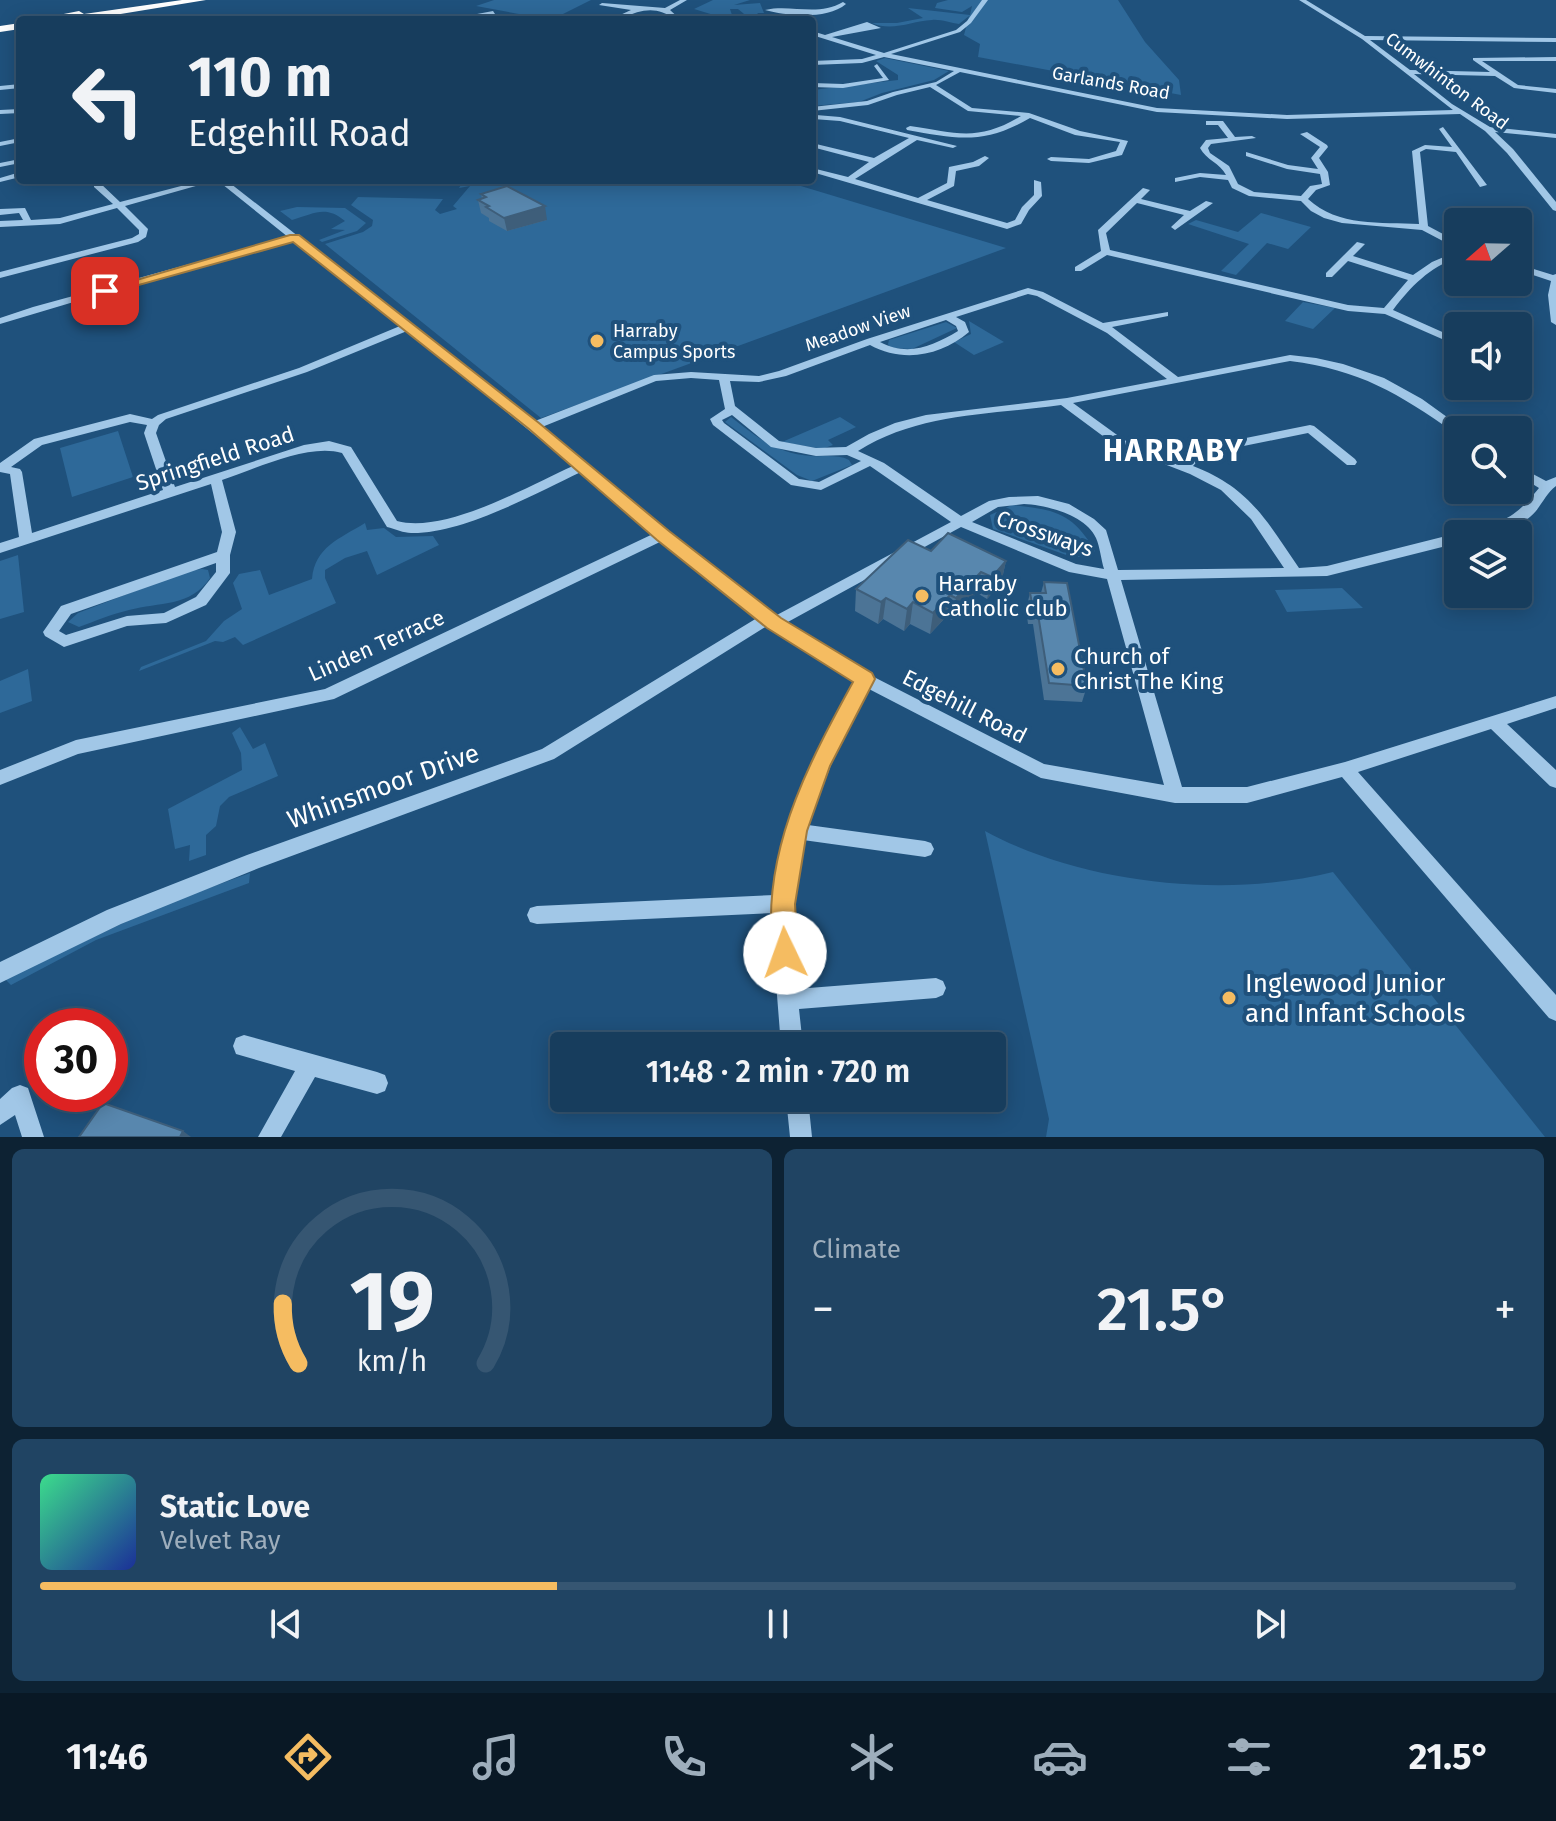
<!DOCTYPE html>
<html lang="en">
<head>
<meta charset="utf-8">
<style>
	:root { --surface:#173d5d; --page:#204463; --text:#f1f3f6; --muted:#9eaebc; --line:#365672; --accent:#f5bc61 }
	body { margin:0; font-family:"Fira Sans",sans-serif; background:var(--page); color:var(--text); height:100vh; display:flex; flex-direction:column; font-size:30px; white-space:nowrap }
	* { box-sizing:border-box; margin:0 }
	p { font-size:26px; color:var(--muted) }
	.icon { flex:none; width:44px; height:44px; fill:none; stroke:currentColor; stroke-width:2; stroke-linecap:round; stroke-linejoin:round }
	.map { position:relative; height:1137px; overflow:hidden }
	.sheet { display:flex; flex-direction:column; gap:12px; padding:12px; background:#0d2233; flex:1 }
	.sheet>* { flex:none }
	.banner { position:absolute; left:16px; top:16px; width:800px; height:168px; border-radius:8px; box-shadow:0 4px 20px #0003,0 0 0 2px var(--line); background:#173d5d; color:var(--text); overflow:hidden }
	.needle { width:52px; rotate:250deg }
	.fabs { position:absolute; left:1444px; top:208px; display:grid; gap:16px }
	.fabs a { display:grid; place-items:center; width:88px; height:88px; border-radius:8px; background:var(--surface); box-shadow:0 4px 20px #0003,0 0 0 2px var(--line); font-size:40px }
	.speed { position:absolute; left:24px; top:1008px; display:flex; gap:16px; font-size:40px; font-weight:700; text-align:center }
	.speed>* { display:grid; place-content:center; width:104px; height:104px; border-radius:50%; background:var(--surface); box-shadow:0 4px 20px #0003,0 0 0 2px var(--line); line-height:1 }
	.speed .limit { border:12px solid #d22; background:#fff; color:#111 }
	.pin { position:absolute; display:grid; place-items:center; width:68px; height:68px; color:#fff; margin:-34px; border-radius:16px; box-shadow:0 4px 12px #0006 }
	.me { position:absolute; width:88px; margin:-44px; rotate:357deg; stroke-linejoin:round; filter:drop-shadow(0 0 6px #0008) }
	.turn { display:flex; align-items:center; gap:28px; height:168px; padding:0 40px; font-size:36px }
	.turn .icon { width:104px; height:104px; stroke-width:2.5 }
	.turn b { display:block; font-size:56px; line-height:68px }
	.big { font-size:60px; font-weight:600; line-height:1.1 }
	.sheet .widget { flex:1; display:flex; flex-direction:column; justify-content:center; gap:12px; min-width:0; padding:0 28px; border-radius:12px; background:var(--page) }
	.sheet .dial { align-items:center; gap:0 }
	.dial svg { height:208px; overflow:visible; fill:none; stroke:var(--line); stroke-width:7; stroke-linecap:round; text-anchor:middle }
	.dial text { fill:var(--text); stroke:none }
	.song { display:flex; align-items:center; gap:24px }
	.cover { width:96px; height:96px; border-radius:12px; background:linear-gradient(135deg,hsl(150 70% 55%),hsl(230 70% 35%)) }
	.played { height:8px; border-radius:4px; background:linear-gradient(90deg,var(--accent) 35%,var(--line) 35%) }
	.keys { display:flex; justify-content:space-around; direction:ltr }
	.heat { display:flex; justify-content:space-between; align-items:center; font-size:44px; direction:ltr }
	.sheet .tiles { flex:1; display:grid; gap:12px; grid-template-columns:1fr 1fr }
	.widget:last-child { grid-column:span 2 }
	.trip { position:absolute; left:550px; top:1032px; width:456px; height:80px; border-radius:8px; background:var(--surface); box-shadow:0 4px 20px #0003,0 0 0 2px var(--line); font-weight:600; line-height:80px; text-align:center }
	.menu { display:flex; height:128px; justify-content:space-around; align-items:center; background:#091825; color:var(--muted) }
	.menu .icon { width:56px; height:56px }
	.menu .selected { color:var(--accent) }
	.menu b { font-size:36px; color:var(--text) }
	.map>svg:first-child { display:block }
	.green { fill:#2e6999 }
	.lines { fill:none; stroke-linecap:round; stroke-linejoin:round }
	.minor { fill:#a1c7e7; fill-rule:evenodd }
	.highway { fill:#fff; fill-rule:evenodd }
	.wall { fill:#4c7496 }
	.shaded-wall { fill:#3e5e7a }
	.building { fill:#5887ae; stroke:#3e5e7a; stroke-width:2 }
	.route { fill:#f5bc61; stroke:#9f7a3f; stroke-width:2 }
	.poi-dot { fill:#f5bc61; stroke:#1f517c; stroke-width:3 }
	.labels { text-anchor:middle; stroke-width:8; stroke-linejoin:round; paint-order:stroke }
	.far-street-label { font-size:18px; fill:#fff; stroke:#1f517c }
	.far-poi-label { font-size:18px; fill:#fff; stroke:#1f517c; text-anchor:start }
	.street-label { font-size:22px; fill:#fff; stroke:#1f517c }
	.poi-label { font-size:22px; fill:#fff; stroke:#1f517c; text-anchor:start }
	.near-street-label { font-size:26px; fill:#fff; stroke:#1f517c }
	.near-poi-label { font-size:26px; fill:#fff; stroke:#1f517c; text-anchor:start }
	.district-label { font-size:30px; font-weight:bold; letter-spacing:2px; fill:#fff; stroke:#1f517c }
</style>
</head>
<body>
<div class="map">
<svg width="1556" height="1137" viewBox="0 0 1556 1137">
	<rect width="100%" height="100%" fill="#1f517c"/>
	<path class="green" d="M494,0h97l-40,20 -75,-14z
		M713,0h37l-16,5 26,-2 4,10h-7l5,4 -13,1 -11,-9h-8l2,6 -5,4 -33,-10z
		M948,0h170l27,42 34,38 2,15 -203,-38 2,-13 -16,-9 5,-19 -10,8c-8,-1 -19,-5 -27,-4 -20,1 -40,12 -60,3h25l26,-5 -15,-10 62,7 2,-9 -10,6 -27,-4 2,-5z
		M885,58l64,13 -15,9 -52,13 -23,9 -47,4v-16l86,-10v-5l-22,-14z
		M464,180h317l225,68 -465,170 -216,-174 38,-12 9,-6 1,-6 -22,-15 7,-8 85,2 -8,11 5,4 17,-5 -4,-3 17,-20 -11,2z
		M297,207l48,1 21,15 -9,8 -35,11 -3,-2 26,-10 -14,-1 14,-8c-19,-16 -30,-8 -53,-1l-12,-9z
		M1261,213l50,14 -23,22 -21,-6 -31,32 -15,-4 28,-27 -61,-20 8,-4 42,12z
		M1303,302l32,6 -22,21 -28,-8z
		M969,321l35,21 -30,13 -20,-13 17,-8z
		M946,322l11,6 -45,21 -22,-1 -2,-4 1,-4z
		M731,417c25,20 47,37 80,39 13,1 26,-2 38,4l3,5 -40,16 -15,-6 -72,-53z
		M840,417l16,10 -28,13 5,5 -11,4 -40,-7z
		M118,431l15,46 -61,20 -12,-49z
		M1012,505c42,4 61,8 83,46l-6,6h-17l-79,-28 -3,-14z
		M365,523l2,7 17,-2 12,9 37,-1 6,9 -62,30 -10,-24 -22,7 -20,12v8l11,25 -93,42 -8,-8 -12,5 -8,-1 -76,30 2,-4 65,-26 18,-20 18,-12 -9,-26 6,-9 21,-4 9,25 43,-16c3,-32 27,-40 53,-56z
		M18,555l6,57 -24,7v-58z
		M202,569l6,1 2,8c-19,29 -51,24 -81,32 -17,4 -34,11 -50,17l-11,-5 10,-9 109,-42z
		M1342,588l21,20 -76,4 -12,-22z
		M28,669l4,32 -32,12v-32z
		M240,727l13,22 12,-6 13,33 -49,21 -9,9 -4,20 -10,9v20l-17,6 1,-16 -15,4 -7,-40 74,-39 -1,-17 -9,-20z
		M985,831c97,53 241,68 348,41l212,265h-499l3,-18z
		M250,873l-1,10 -153,57 -85,45 -6,-6 152,-72z"/>
	<g class="lines">
		<path class="minor" d="M680,0h7l-17,10 11,10h-6c-17,-14 -33,-11 -52,-2l2,2h-6l-1,-4 13,-6 -32,-5 3,-2 63,5z
			M982,0h6l-17,23 -11,9 -69,22 266,54 130,7 166,-5 -91,-71 -63,-39h7l59,36 191,2v4l-186,-2 40,30 80,2 -17,-12v-2l83,-1v4h-74l36,24 38,4v4l-42,-5 -19,-12 -81,-2 38,30 38,23 66,7v4l-61,-6 18,17 43,53v9l-3,-1 -46,-57 -22,-22 -25,-17 -173,5 -130,-7 -197,-40 -24,13 36,23 57,5 51,18 48,10 -6,14 -33,8 -38,-2 -4,-2 4,-2 38,2 27,-8 4,-9 -45,-7 -45,-17c-47,27 -72,21 -123,12l-1,-2 4,-2c47,7 68,16 111,-10l-53,-5 -38,-24 -33,8 -29,10 -56,6v-4l55,-6 26,-9 43,-10 18,-11 -70,-14 -22,6 -50,2v-4l50,-2 14,-4 -64,-20v-4l13,4 42,-13 14,6 -49,9 52,16 72,-23 11,-9z
			M843,2l3,2c-19,16 -59,12 -81,6 26,-6 53,7 78,-8z
			M493,11l2,3 -42,6 3,-2z
			M877,64l12,16 -46,8 -31,-1v-4l31,1 40,-6 -9,-12z
			M20,84v4l-20,2v-4z
			M20,109v4l-20,1v-4z
			M816,115l24,2 117,29 -4,2 -36,-8 -62,39 63,19 29,-15 2,-16 24,-5 12,-6 4,2 -10,8 -23,5 -2,15 -27,14 80,23 8,-3 7,-13 12,-12v-15l7,2 1,14 -13,14 -8,14 -14,5 -195,-57v-4l36,9 21,-15 -57,-15v-4l62,15 35,-20 -69,-17 -27,-2z
			M1206,121h17l12,16 17,-1 4,2 -45,6 -3,4 2,5 19,13 9,18 16,8 47,4 9,-10 12,-2 -2,-10 -33,-5 -41,-13v-4l42,13 30,4 -7,-11 9,-11 -20,-13 7,-2 20,13 1,2 -9,11 9,14 2,13 -14,5 -8,9c30,28 73,23 111,25l-7,-73 13,-6 27,2 -13,-18 4,-2 44,58 -7,2 -24,-35 -30,-3 -6,3 8,74 30,16v7l-36,-19 -80,-7 -18,-5 -13,-7 -10,-10 -52,-5 -17,-8 -4,-8 -28,-3 -25,5v-4l25,-5 26,2c-6,-12 -20,-15 -26,-27l6,-8 22,-2 -10,-13h-12z
			M20,138v4l-20,4v-4z
			M20,159v4l-20,4v-4z
			M17,173h3v4l-20,5v-4z
			M204,180h22l309,241 119,-46 37,-3 68,4 20,-5 88,-32 161,-51 15,4 60,31 65,-11v4l-56,11 66,50 112,-22 26,3 27,6 41,14 38,21 43,31 -10,3c-57,-40 -95,-63 -165,-72l-217,42 51,37 58,22 14,-14 114,-23 4,1 41,33 2,3 -2,3h-8l-39,-32 -104,21 -11,12c57,22 73,54 106,102l28,-2 131,-33 2,1h-2v9l-131,33 -206,4 61,207h65l98,-25 211,-66v12l-49,16 49,46v18l-6,-2 -59,-57 -133,43 198,223v26l-7,-3 -207,-241 -95,26h-72l-134,-25 -174,-90 -34,72 -25,65 117,16 6,2 3,6 -3,6 -6,2 -122,-17c-13,50 -12,99 -7,149l140,-11 7,3 3,7 -3,7 -7,3 -137,11 4,37h-22l-7,-89 -1,-44 -236,11 -7,-2 -3,-7 3,-7 7,-2 238,-11c10,-77 45,-145 80,-214l-88,-55 -213,133 -295,109 -138,56 -121,59v-21l107,-52 140,-55 295,-106 215,-131 -95,-77 -328,158 -256,55 -78,31v-15l76,-30 249,-51 328,-155 -72,-62c-47,22 -118,62 -170,61 -7,0 -16,-4 -24,-6l-45,-74c-34,-10 -86,16 -120,27l14,52 -6,23v18l-24,32 -40,18 -39,3 -63,21 -19,-11 -2,-4 18,-26 156,-54 5,-20 -11,-48 -211,69v-10l19,-6 -9,-63 -10,-2v-9l34,-24 96,-25 22,5 6,-4 141,-47 101,-42 -107,-85 -216,60 -77,23v-6l33,-11 255,-70 -71,-57 -92,26 23,23 -2,8 -8,5 -138,36v-6l132,-34 7,-4v-4l-22,-22 -57,16 -60,3v-6l23,-1 -4,-7 -19,2v-6l25,-1 6,12 29,-2 53,-14 -19,-17v-4h6l20,19zM1028,294l9,2 70,37 60,46 -100,19 -141,17 -31,8 -26,11 -23,13 -30,1 -37,-7 -44,-35 -5,-25 29,1 27,-6 84,-31c33,18 71,11 99,-13l-4,-10 -9,-5zM946,320l10,6 2,5c-25,15 -50,26 -78,11zM407,331l166,135c-45,20 -127,68 -176,55l-46,-74 -22,-6 -25,4 -129,42 -19,-54 3,-8 7,-6 141,-47zM691,378l28,2 6,29 -15,10 3,6 78,60 30,5 49,-24 81,56 -176,94 -107,-84 -126,-105 114,-46zM1061,405l54,40 75,29 31,16 30,29 33,49 -166,2 -12,-40 -12,-11 -25,-15 -31,-8 -29,1 -20,4 -28,15 -77,-53 -26,-12c62,-39 133,-36 203,-46zM732,415l39,32 45,9 31,-1 14,6 -42,21 -20,-3 -75,-56 -2,-3zM130,422l17,3 -3,8 19,57 -131,43 -10,-61 -2,-3 -9,-2 31,-22zM1024,504c22,1 62,11 72,34 4,9 5,21 8,31l-28,-5 -104,-42 26,-15zM961,527l108,45 38,7 57,206 -120,-21 -174,-89 -84,-52zM216,563v9l-20,25 -32,16 -37,3 -61,19 -7,-4 12,-17z
			M1143,188l7,2 -9,9 49,12 16,-10 7,2 -38,27 -4,-3 13,-12 -47,-12 -31,30 4,17 238,55 36,3 24,-28 -60,-19 -16,16h-6v-4l31,-31 8,2 -12,12 60,19 19,-13 26,-11v6c-29,11 -47,29 -65,53l65,29v7l-73,-32 -37,-3 -241,-56 -26,16h-6v-4l26,-16 -3,-21z
			M1518,264l35,11 3,-1v51l-5,-3 -3,-27 3,-14 -33,-11z
			M1518,466l28,15 10,-4v9c-9,7 -13,16 -20,25 -18,21 -45,23 -71,23l2,-3c39,-11 46,-11 72,-43l-21,-13z
			M244,1035l133,37 8,3 3,8 -3,8 -8,3 -62,-17 -34,60h-23l37,-66 -59,-17 -3,-8 3,-8z
			M20,1085l8,3 16,49h-22l-7,-22 -15,10v-26l12,-11z
			M786,1098h22l4,39h-22z"/>
		<path class="highway" d="M182,0h24l-122,20h-51l46,-9 5,3z
			M20,23v6l-20,3v-6z"/>
	</g>
	<path class="wall" d="M481,194l66,26 -40,11 -18,-10v-3l-8,-5 -3,-13 4,-1z
		M931,551l75,10 -5,22 -14,16 -10,-6 -25,27 -6,-3 -16,17 -20,-10 -6,7 -21,-12 -5,5 -23,-13 1,-22z
		M1044,582l43,104 -5,16 -38,-2 -11,-76h-5l-2,-15 4,-16h11z"/>
	<path class="shaded-wall" d="M165,180h20v2l-17,4z
		M545,206l2,14 -40,11 -3,-13z
		M1006,561l-5,22 -14,16 5,-22z
		M981,572l-4,21 -25,27 4,-22z
		M950,595l-4,22 -16,17 3,-21z
		M886,598l-3,21 -5,5 3,-22z
		M913,602l-3,22 -6,7 3,-22z
		M183,1131l8,6h-11z"/>
	<path class="building" d="M507,186l38,20 -41,12 -18,-11 3,-1 -11,-6 8,-3 -5,-3z
		M948,533l58,28 -14,16 -11,-5 -25,26 -6,-3 -17,18 -20,-11 -6,7 -21,-11 -5,4 -25,-13 52,-49 23,11z
		M1044,582l23,1 20,103 -38,-3 -12,-75h-4l-3,-15h16z
		M103,1103l80,28 -3,6h-101z"/>
	<path class="route" d="M290,235h9l240,188 130,108 112,87 91,55 3,6 -45,87 -23,65 -12,73 3,49 -4,9 -9,3 -9,-3c-5,-12 -4,-24 -5,-37 -2,-88 41,-168 82,-243l-86,-54 -110,-88 -128,-111 -236,-187 -183,51 -11,-2z"/>
	<g class="poi-dot">
		<circle cx="597" cy="341" r="8"/>
		<circle cx="922" cy="596" r="8"/>
		<circle cx="1058" cy="669" r="8"/>
		<circle cx="1229" cy="998" r="8"/>
	</g>
	<g class="labels">
		<g class="far-street-label">
			<text transform="translate(1447 81) rotate(37)" y="6">Cumwhinton Road</text>
			<text transform="translate(1111 83) rotate(10)" y="6">Garlands Road</text>
			<text transform="translate(858 328) rotate(-19)" y="6">Meadow View</text>
		</g>
		<g class="far-poi-label">
			<text x="613" y="337">Harraby<tspan x="613" dy="21">Campus Sports</tspan></text>
		</g>
		<g class="street-label">
			<text transform="translate(215 458) rotate(-18)" y="8">Springfield Road</text>
			<text transform="translate(1045 533) rotate(19)" y="8">Crossways</text>
			<text transform="translate(376 645) rotate(-24)" y="8">Linden Terrace</text>
			<text transform="translate(965 706) rotate(27)" y="8">Edgehill Road</text>
		</g>
		<g class="poi-label">
			<text x="938" y="591">Harraby<tspan x="938" dy="25">Catholic club</tspan></text>
			<text x="1074" y="664">Church of<tspan x="1074" dy="25">Christ The King</tspan></text>
		</g>
		<g class="near-street-label">
			<text transform="translate(383 786) rotate(-20)" y="9">Whinsmoor Drive</text>
		</g>
		<g class="near-poi-label">
			<text x="1245" y="992">Inglewood Junior<tspan x="1245" dy="30">and Infant Schools</tspan></text>
		</g>
		<g class="district-label">
			<text x="1174" y="461">HARRABY</text>
		</g>
	</g>
</svg>
<div class="fabs">
<a><svg class="needle" viewBox="-14 -14 28 28"><path d="M0-13l5 13h-10z" fill="#e53935"/><path d="M0 13l5-13h-10z" fill="#9eaebc"/></svg></a>
<a><svg class="icon" aria-label="sound" viewBox="0 0 24 24"><path d="M4 9h4l5-4v14l-5-4H4zM17 9q2 3 0 6"/></svg></a>
<a><svg class="icon" aria-label="search" viewBox="0 0 24 24"><circle cx="10" cy="10" r="6"/><path d="M15 15l6 6"/></svg></a>
<a><svg class="icon" aria-label="layers" viewBox="0 0 24 24"><path d="M12 4l9 5-9 5-9-5zM3 14l9 5 9-5"/></svg></a>
</div>
<div class="speed"><div class="limit">30</div></div>
<div class="pin" style="left:105px;top:291px;background:#d93025"><svg class="icon" aria-label="arrive" viewBox="0 0 24 24"><path d="M6 21V4h12l-3 4 3 4H6"/></svg></div>
<svg class="me" style="left:785px;top:953px" viewBox="-20 -20 40 40"><circle r="19" fill="#fff"/><path d="M0-13L10 11 0 6-10 11z" fill="#f5bc61"/></svg>
<div class="trip">11:48 · 2 min · 720 m</div>
<div class="banner">
<div class="turn"><svg class="icon" aria-label="left" viewBox="0 0 24 24"><path d="M17 20v-9H6M10 6l-5 5 5 5"/></svg><div><b>110 m</b>Edgehill Road</div></div>
</div>
</div>
<section class="sheet">
<div class="tiles">
<div class="widget dial"><svg viewBox="0 0 100 80">
<path d="M14 69A42 42 0 1 1 86 69"/>
<path d="M14 69A42 42 0 0 1 8 46" stroke="#f5bc61"/>
<text x="50" y="56" font-size="32" font-weight="700">19</text>
<text x="50" y="72" font-size="11">km/h</text>
</svg></div>
<div class="widget"><p>Climate</p>
<div class="heat"><a>−</a><b class="big">21.5°</b><a>+</a></div>
</div>
<div class="widget">
<div class="song"><i class="cover"></i><div><b>Static Love</b><p>Velvet Ray</p></div></div>
<div class="played"></div>
<div class="keys"><svg class="icon" aria-label="previous" viewBox="0 0 24 24"><path d="M18 5L8 12l10 7zM5 5v14"/></svg><svg class="icon" aria-label="pause" viewBox="0 0 24 24"><path d="M8 5v14M16 5v14"/></svg><svg class="icon" aria-label="next" viewBox="0 0 24 24"><path d="M6 5l10 7-10 7zM19 5v14"/></svg></div>
</div>
</div>
</section>
<nav class="menu">
<b>11:46</b>
<svg class="icon selected" aria-label="directions" viewBox="0 0 24 24"><path d="M12 3l9 9-9 9-9-9zM9 14v-3h6M13 9l2 2-2 2"/></svg>
<svg class="icon" aria-label="music" viewBox="0 0 24 24"><path d="M9 18V5l10-2v13"/><circle cx="6" cy="18" r="3"/><circle cx="16" cy="16" r="3"/></svg>
<svg class="icon" aria-label="phone" viewBox="0 0 24 24"><path d="M5 4h4l2 5-3 2q2 4 5 5l2-3 5 2v4C11 20 4 13 5 4z"/></svg>
<svg class="icon" aria-label="climate" viewBox="0 0 24 24"><path d="M12 3v18M4 7l16 10M4 17L20 7"/></svg>
<svg class="icon" aria-label="car" viewBox="0 0 24 24"><path d="M5 17H2v-5l4-1 3-4h7l3 4 3 1v5h-3M9 17h6M6 11h13"/><circle cx="7" cy="17" r="2"/><circle cx="17" cy="17" r="2"/></svg>
<svg class="icon" aria-label="filters" viewBox="0 0 24 24"><path d="M4 7h16M4 17h16"/><circle cx="9" cy="7" r="2"/><circle cx="15" cy="17" r="2"/></svg>
<b>21.5°</b>
</nav>
</body>
</html>
